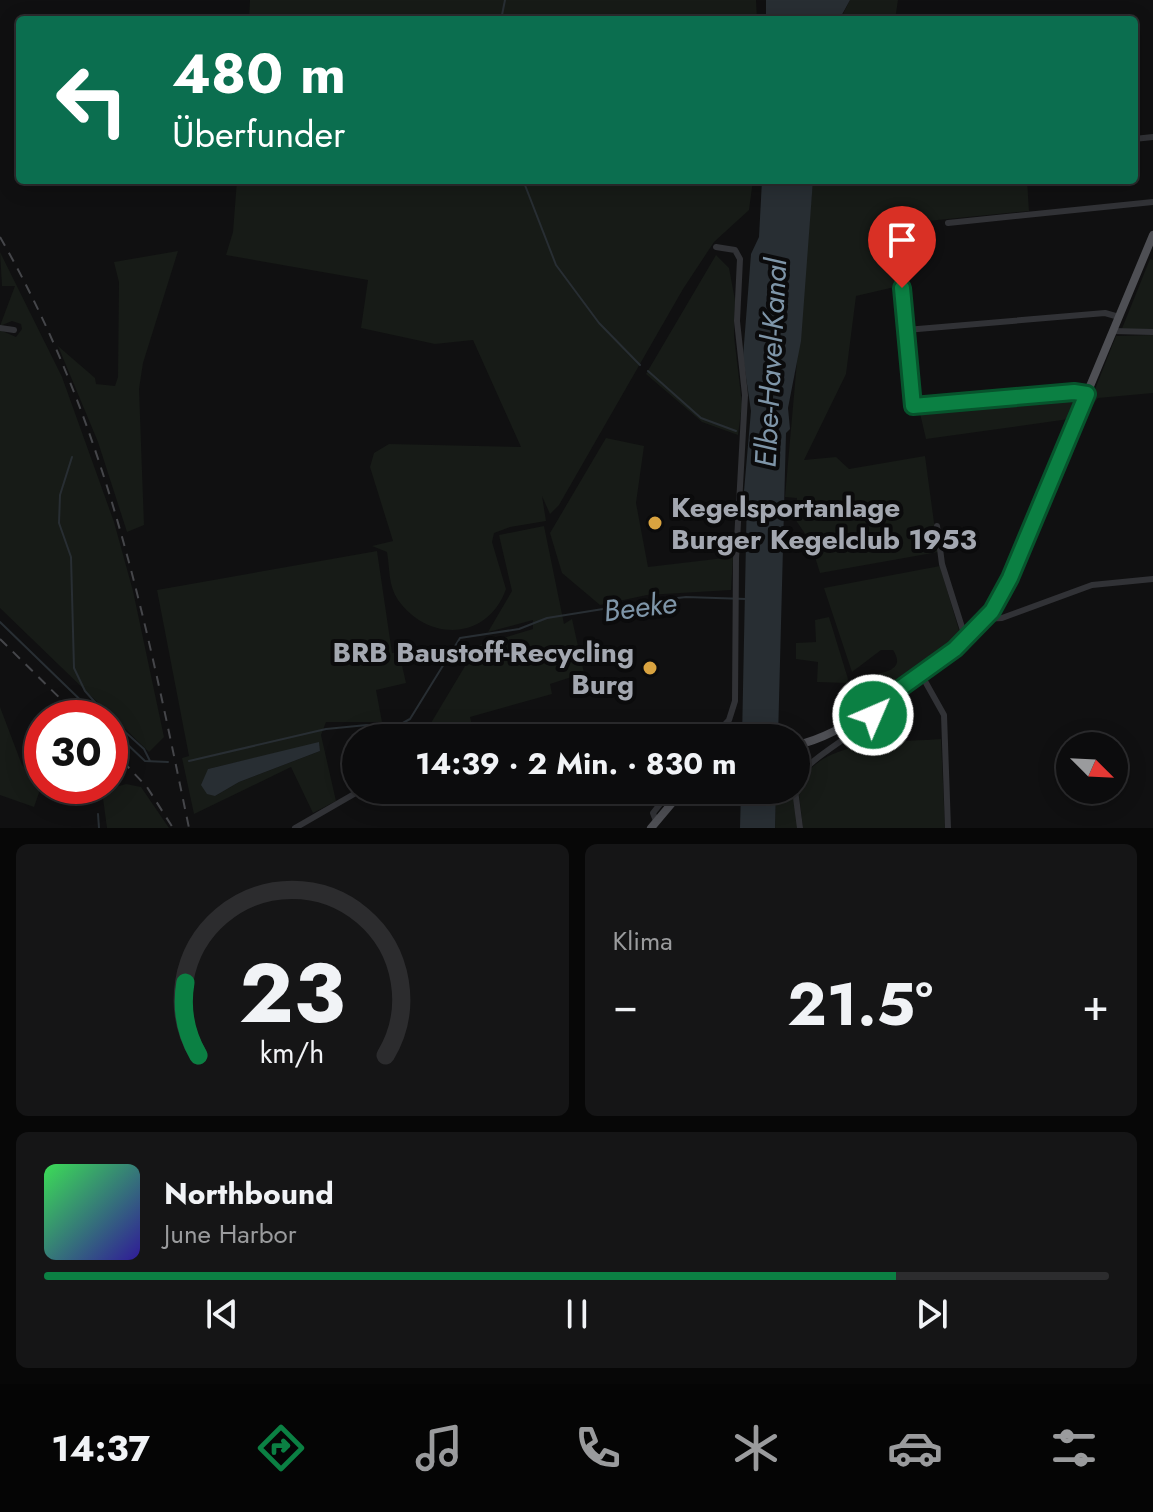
<!DOCTYPE html>
<html lang="de">
<head>
<meta charset="utf-8">
<style>
	:root { --surface:#0c0c0d; --page:#151516; --text:#f1f3f6; --muted:#9a9b9d; --line:#2c2c2e; --accent:#0b8043 }
	body { margin:0; font-family:Jost,sans-serif; background:var(--page); color:var(--text); height:100vh; display:flex; flex-direction:column; font-size:30px; white-space:nowrap }
	* { box-sizing:border-box; margin:0 }
	p { font-size:26px; color:var(--muted) }
	.icon { flex:none; width:44px; height:44px; fill:none; stroke:currentColor; stroke-width:2; stroke-linecap:round; stroke-linejoin:round }
	.map { position:relative; height:828px; overflow:hidden }
	.panel { display:flex; flex-direction:column; gap:16px; padding:16px; background:#070707; flex:1 }
	.panel>* { flex:none }
	.top-card { position:absolute; left:16px; top:16px; width:1122px; height:168px; border-radius:8px; box-shadow:0 4px 20px #0003,0 0 0 2px var(--line); background:#0b6e4f; color:#fff; overflow:hidden }
	.needle { width:52px; rotate:114deg }
	.tools { position:absolute; left:1056px; top:732px; display:grid; gap:16px }
	.tools a { display:grid; place-items:center; width:72px; height:72px; border-radius:50%; background:var(--surface); box-shadow:0 4px 20px #0003,0 0 0 2px var(--line); font-size:40px }
	.speed { position:absolute; left:24px; top:700px; display:flex; gap:16px; font-size:40px; font-weight:700; text-align:center }
	.speed>* { display:grid; place-content:center; width:104px; height:104px; border-radius:50%; background:var(--surface); box-shadow:0 4px 20px #0003,0 0 0 2px var(--line); line-height:1 }
	.speed .limit { border:12px solid #d22; background:#fff; color:#111 }
	.pin { position:absolute; display:grid; place-items:center; width:68px; height:68px; color:#fff; margin:-82px -34px; border-radius:50% 50% 50% 0; rotate:-45deg; box-shadow:0 0 8px #0007 }
	.pin .icon { rotate:45deg }
	.me { position:absolute; width:88px; margin:-44px; rotate:45deg; stroke-linejoin:round; filter:drop-shadow(0 0 6px #0008) }
	.turn { display:flex; align-items:center; gap:28px; height:168px; padding:0 24px; font-size:36px }
	.turn .icon { width:104px; height:104px; stroke-width:2.5 }
	.turn b { display:block; font-size:56px; line-height:68px }
	.big { font-size:60px; font-weight:700; line-height:1.1 }
	.panel .tile { flex:1; display:flex; flex-direction:column; justify-content:center; gap:12px; min-width:0; padding:0 28px; border-radius:12px; background:var(--page) }
	.panel .dial { align-items:center; gap:0 }
	.dial svg { height:208px; overflow:visible; fill:none; stroke:var(--line); stroke-width:7; stroke-linecap:round; text-anchor:middle }
	.dial text { fill:var(--text); stroke:none }
	.song { display:flex; align-items:center; gap:24px }
	.cover { width:96px; height:96px; border-radius:12px; background:linear-gradient(135deg,hsl(130 70% 55%),hsl(250 70% 35%)) }
	.played { height:8px; border-radius:4px; background:linear-gradient(90deg,var(--accent) 80%,var(--line) 80%) }
	.keys { display:flex; justify-content:space-around; direction:ltr }
	.heat { display:flex; justify-content:space-between; align-items:center; font-size:44px; direction:ltr }
	.panel .tiles { flex:1; display:grid; gap:16px; grid-template-columns:1fr 1fr }
	.tile:last-child { grid-column:span 2 }
	.trip { position:absolute; left:342px; top:724px; width:468px; height:80px; border-radius:40px; background:var(--surface); box-shadow:0 4px 20px #0003,0 0 0 2px var(--line); font-weight:700; line-height:80px; text-align:center }
	.tabs { display:flex; height:128px; justify-content:space-around; align-items:center; background:#050505; color:var(--muted) }
	.tabs .icon { width:56px; height:56px }
	.tabs .active { color:var(--accent) }
	.tabs b { font-size:36px; color:var(--text) }
	.map>svg:first-child { display:block }
	.green { fill:#171b17; fill-rule:evenodd }
	.water { fill:#282e33 }
	.lines { fill:none; stroke-linecap:round; stroke-linejoin:round }
	.stream { stroke:#282e33; stroke-width:2 }
	.minor { stroke:#313236; stroke-width:6 }
	.major { stroke:#4e4f54; stroke-width:8 }
	.rail { stroke:#45464a; stroke-width:2; stroke-dasharray:10 8; stroke-linecap:butt }
	.route-casing { stroke:#07532c; stroke-width:20 }
	.route { stroke:#0b8043; stroke-width:14 }
	.poi-dot { fill:#d9a340; stroke:#0b0b0c; stroke-width:3 }
	.labels { text-anchor:middle; stroke-width:8; stroke-linejoin:round; paint-order:stroke }
	.poi-label { font-size:28px; font-weight:bold; fill:#a3a7b0; stroke:#0b0b0c; text-anchor:start }
	.water-label { font-size:30px; font-style:italic; fill:#7e95a8; stroke:#0b0b0c }
</style>
</head>
<body>
<div class="map">
<svg width="1153" height="828" viewBox="0 0 1153 828">
	<rect width="100%" height="100%" fill="#101011"/>
	<path class="green" d="M250,0h506l1,20h-508z
		M850,0h48l-3,20h-55z
		M237,180h516l-4,30 -35,32 -31,47 -124,216 -9,9 -8,-18 4,25 -36,6 -16,6 -2,9 14,47c-18,51 -77,54 -108,11 -10,-15 -8,-31 -11,-48l-15,-6 21,-5 -23,-74 4,-14 15,-9 132,3 -48,-107 -38,4 -74,-16 7,-48 -142,-25 7,-23z
		M813,180h214l2,31 -131,13 1,62 -43,10 -10,78 -42,86 32,-3 13,12 76,-13 13,96 -118,21 -10,-32 -15,-22 2,-21 -12,-1z
		M178,251l-35,112 -4,26 5,136 -17,7 -29,-90 -40,-96 37,32 1,6 19,2 3,-9 1,-95 -5,-20z
		M0,252l62,125 52,145 19,69 31,146 -15,15 -149,-144v-278l16,7 6,-8 -1,-5 -9,-3 -12,5 15,-40h-13z
		M716,255l13,13 6,32 -1,36 8,68 -4,31 -36,-13 -56,-48z
		M1150,259l3,1v69l-32,2z
		M1153,335v58l-55,5 -12,14 30,-76z
		M1078,394l-9,25 -143,20 -7,-30 105,-6z
		M606,438l38,8 -8,57 12,64 85,-10 -2,33 -84,5 -47,10 -38,-32 -12,-40z
		M544,526l20,98 8,-5 12,54 -34,11 2,10 -82,23 5,21h-53l55,-92 56,-17v-9l-45,12 24,-41 -13,-56z
		M377,551l15,102 7,-1 7,31 -30,7 6,32h-56l-5,13 15,66 -23,12 -22,-46 -97,47 -12,-56 7,-2 -32,-166zM319,743l1,8 -81,31 -24,14 -7,-27z
		M940,566l21,71 -91,67 -6,-1 -8,-16 4,-10c14,-4 49,-3 33,-27h-12l-29,22 -28,-84z
		M829,617l19,62 -1,4 -30,-1 1,-20 -22,-3v-16l20,-1 -1,-22z
		M0,707l22,58 20,19 -8,23 -34,-12z
		M941,739l4,89h-142l-5,-41c22,-50 98,-44 143,-48z
		M126,784l15,3 28,41h-62l-5,-37z
		M776,790h18l4,38h-23z"/>
	<path class="water" d="M766,0h84l-11,20h-73z
		M762,180h51l-12,161 -13,67 2,21 -4,4 -8,305h-36l5,-246 -3,-1 7,-80 -8,-54 8,-103 8,-17z
		M319,742l1,9 -81,31 -24,14 -8,-2 -6,-9 7,-16z
		M741,790h35l-1,38h-35z"/>
	<g class="lines">
		<path class="stream" d="M501,20l4,-20
			M523,180l33,85 43,58 41,42
			M648,371l53,47 35,13
			M72,457l-12,38 -1,28 12,34 3,111 11,23 24,27
			M0,622l99,96
			M111,719l33,30 6,12
			M110,728l35,33 23,1
			M189,761l137,-32 41,-4 23,5 20,-11 50,-81 59,-9 28,-11 106,-17 33,-4 60,2
			M98,814l1,14"/>
		<path class="minor" d="M1134,139l19,-2
			M948,223l205,-21
			M902,288l4,42
			M0,328l14,2
			M1113,331l40,1
			M1087,394l-13,-2 -161,14 -7,-76 199,-17 14,4
			M937,526l5,38 24,76
			M985,619l17,-1 90,-33 61,-6
			M921,674l23,41 4,113
			M712,738l17,-18 6,-19 1,-142 9,-164 -8,-74 3,-62 -5,-9 -19,-3
			M796,780c15,-24 56,-42 77,-65v-7
			M795,790l5,38
			M656,821l-3,-8 18,-23
			M295,828l66,-38"/>
		<path class="major" d="M796,745c46,-8 148,-80 180,-115 14,-15 25,-33 34,-52l143,-343
			M651,828l32,-38"/>
		<path class="rail" d="M0,237c107,186 146,384 189,591
			M0,639l80,79
			M110,748l37,39 26,41"/>
	</g>
	<g class="lines">
		<defs>
			<path id="route" d="M873,715v-7l82,-59 37,-38 18,-33 77,-184 -13,-2 -161,14 -11,-118"/>
		</defs>
		<use href="#route" class="route-casing"/>
		<use href="#route" class="route"/>
	</g>
	<g class="poi-dot">
		<circle cx="655" cy="523" r="8"/>
		<circle cx="650" cy="668" r="8"/>
	</g>
	<g class="labels">
		<g class="poi-label">
			<text x="671" y="517">Kegelsportanlage<tspan x="671" dy="32">Burger Kegelclub 1953</tspan></text>
			<text x="634" y="662" text-anchor="end">BRB Baustoff-Recycling<tspan x="634" dy="32">Burg</tspan></text>
		</g>
		<g class="water-label">
			<text transform="translate(771 363) rotate(-87)" y="10">Elbe-Havel-Kanal</text>
			<text transform="translate(640 607) rotate(-7)" y="10">Beeke</text>
		</g>
	</g>
</svg>
<div class="tools">
<a><svg class="needle" viewBox="-14 -14 28 28"><path d="M0-13l5 13h-10z" fill="#e53935"/><path d="M0 13l5-13h-10z" fill="#9a9b9d"/></svg></a>
</div>
<div class="speed"><div class="limit">30</div></div>
<div class="pin" style="left:902px;top:288px;background:#d93025"><svg class="icon" aria-label="arrive" viewBox="0 0 24 24"><path d="M6 21V4h12l-3 4 3 4H6"/></svg></div>
<svg class="me" style="left:873px;top:715px" viewBox="-20 -20 40 40"><circle r="17" fill="#0b8043" stroke="#fff" stroke-width="3"/><path d="M0-11L8 9 0 5-8 9z" fill="#fff"/></svg>
<div class="trip">14:39 · 2 Min. · 830 m</div>
<div class="top-card">
<div class="turn"><svg class="icon" aria-label="left" viewBox="0 0 24 24"><path d="M17 20v-9H6M10 6l-5 5 5 5"/></svg><div><b>480 m</b>Überfunder</div></div>
</div>
</div>
<section class="panel">
<div class="tiles">
<div class="tile dial"><svg viewBox="0 0 100 80">
<path d="M14 69A42 42 0 1 1 86 69"/>
<path d="M14 69A42 42 0 0 1 9 41" stroke="#0b8043"/>
<text x="50" y="56" font-size="32" font-weight="700">23</text>
<text x="50" y="72" font-size="11">km/h</text>
</svg></div>
<div class="tile"><p>Klima</p>
<div class="heat"><a>−</a><b class="big">21.5°</b><a>+</a></div>
</div>
<div class="tile">
<div class="song"><i class="cover"></i><div><b>Northbound</b><p>June Harbor</p></div></div>
<div class="played"></div>
<div class="keys"><svg class="icon" aria-label="previous" viewBox="0 0 24 24"><path d="M18 5L8 12l10 7zM5 5v14"/></svg><svg class="icon" aria-label="pause" viewBox="0 0 24 24"><path d="M8 5v14M16 5v14"/></svg><svg class="icon" aria-label="next" viewBox="0 0 24 24"><path d="M6 5l10 7-10 7zM19 5v14"/></svg></div>
</div>
</div>
</section>
<nav class="tabs">
<b>14:37</b>
<svg class="icon active" aria-label="directions" viewBox="0 0 24 24"><path d="M12 3l9 9-9 9-9-9zM9 14v-3h6M13 9l2 2-2 2"/></svg>
<svg class="icon" aria-label="music" viewBox="0 0 24 24"><path d="M9 18V5l10-2v13"/><circle cx="6" cy="18" r="3"/><circle cx="16" cy="16" r="3"/></svg>
<svg class="icon" aria-label="phone" viewBox="0 0 24 24"><path d="M5 4h4l2 5-3 2q2 4 5 5l2-3 5 2v4C11 20 4 13 5 4z"/></svg>
<svg class="icon" aria-label="climate" viewBox="0 0 24 24"><path d="M12 3v18M4 7l16 10M4 17L20 7"/></svg>
<svg class="icon" aria-label="car" viewBox="0 0 24 24"><path d="M5 17H2v-5l4-1 3-4h7l3 4 3 1v5h-3M9 17h6M6 11h13"/><circle cx="7" cy="17" r="2"/><circle cx="17" cy="17" r="2"/></svg>
<svg class="icon" aria-label="filters" viewBox="0 0 24 24"><path d="M4 7h16M4 17h16"/><circle cx="9" cy="7" r="2"/><circle cx="15" cy="17" r="2"/></svg>
</nav>
</body>
</html>
